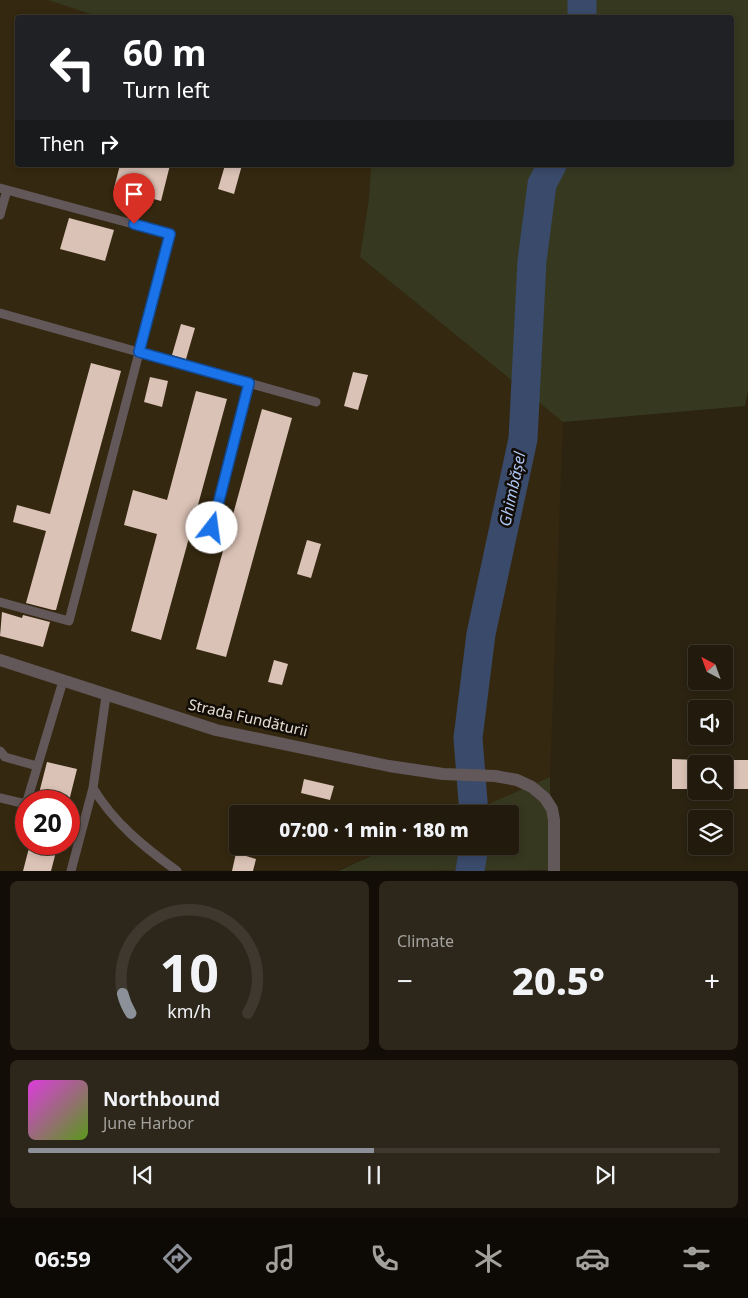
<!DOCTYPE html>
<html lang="en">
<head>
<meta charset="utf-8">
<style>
	:root { --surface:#211a0d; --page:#2d271b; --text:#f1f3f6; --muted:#a2a19d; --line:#3e382e; --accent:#8c9099 }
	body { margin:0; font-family:"Noto Sans",sans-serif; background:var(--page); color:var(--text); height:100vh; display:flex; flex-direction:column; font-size:19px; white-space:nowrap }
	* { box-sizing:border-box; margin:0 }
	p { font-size:16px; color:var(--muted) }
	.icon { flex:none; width:28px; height:28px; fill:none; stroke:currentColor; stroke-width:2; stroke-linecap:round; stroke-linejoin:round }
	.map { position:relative; height:871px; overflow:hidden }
	.side { display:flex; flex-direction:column; gap:10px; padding:10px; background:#120e07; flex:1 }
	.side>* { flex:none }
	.banner { position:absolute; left:15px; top:15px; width:719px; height:152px; border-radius:5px; box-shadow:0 2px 8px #0003,0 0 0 1px var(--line); background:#202124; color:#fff; overflow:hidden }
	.needle { width:32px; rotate:319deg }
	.fabs { position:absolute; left:688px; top:645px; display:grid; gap:10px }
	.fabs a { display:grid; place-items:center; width:45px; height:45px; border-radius:5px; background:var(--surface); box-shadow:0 2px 8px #0003,0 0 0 1px var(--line); font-size:25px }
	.speed { position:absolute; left:15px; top:790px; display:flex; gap:10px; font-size:25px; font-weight:700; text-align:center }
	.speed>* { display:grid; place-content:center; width:65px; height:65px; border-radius:50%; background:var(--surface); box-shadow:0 2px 8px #0003,0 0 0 1px var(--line); line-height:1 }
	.speed .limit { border:8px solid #d22; background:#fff; color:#111 }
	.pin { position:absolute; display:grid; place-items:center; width:42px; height:42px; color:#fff; margin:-51px -21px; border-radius:50% 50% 50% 0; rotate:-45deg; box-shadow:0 0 5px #0007 }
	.pin .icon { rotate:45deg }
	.me { position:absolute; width:55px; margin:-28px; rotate:15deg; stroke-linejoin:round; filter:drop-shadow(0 0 4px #0008) }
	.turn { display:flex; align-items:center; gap:18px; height:105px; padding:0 25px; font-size:22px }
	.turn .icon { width:65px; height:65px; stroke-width:2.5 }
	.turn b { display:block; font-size:35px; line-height:42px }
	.then { display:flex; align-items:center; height:48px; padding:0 25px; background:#0003; gap:10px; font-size:19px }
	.big { font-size:38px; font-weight:800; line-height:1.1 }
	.side .card { flex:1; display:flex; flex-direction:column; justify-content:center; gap:8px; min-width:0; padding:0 18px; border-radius:8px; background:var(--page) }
	.side .dial { align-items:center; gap:0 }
	.dial svg { height:130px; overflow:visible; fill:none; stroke:var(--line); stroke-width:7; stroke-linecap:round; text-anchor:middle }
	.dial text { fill:var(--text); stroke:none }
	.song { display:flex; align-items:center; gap:15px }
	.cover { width:60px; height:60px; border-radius:8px; background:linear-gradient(135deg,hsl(300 70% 55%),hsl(90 70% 35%)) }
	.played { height:5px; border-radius:2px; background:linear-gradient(90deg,var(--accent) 50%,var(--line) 50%) }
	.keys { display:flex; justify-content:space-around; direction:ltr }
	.heat { display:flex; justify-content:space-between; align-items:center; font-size:28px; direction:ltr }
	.side .tiles { flex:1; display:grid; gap:10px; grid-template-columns:1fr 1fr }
	.card:last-child { grid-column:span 2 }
	.trip { position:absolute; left:229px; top:805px; width:290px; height:50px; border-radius:5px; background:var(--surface); box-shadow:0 2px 8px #0003,0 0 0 1px var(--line); font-weight:800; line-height:50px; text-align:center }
	.tabs { display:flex; height:80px; justify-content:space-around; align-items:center; background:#0d0a05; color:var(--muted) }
	.tabs .icon { width:35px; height:35px }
	.tabs .on { color:var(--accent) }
	.tabs b { font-size:22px; color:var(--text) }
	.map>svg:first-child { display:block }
	.built { fill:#352810; fill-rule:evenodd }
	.green { fill:#36391f }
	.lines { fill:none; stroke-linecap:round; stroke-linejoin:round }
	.river { stroke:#3a4a6a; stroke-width:29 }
	.building { fill:#dbc2b6 }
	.lane { stroke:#625759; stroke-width:9 }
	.street { stroke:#625759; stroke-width:12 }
	.route-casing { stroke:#114b97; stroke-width:12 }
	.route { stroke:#1a73e8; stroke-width:9 }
	.labels { text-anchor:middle; stroke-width:5; stroke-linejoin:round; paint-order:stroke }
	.street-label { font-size:15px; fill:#e5ded3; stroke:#110d06 }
	.water-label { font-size:16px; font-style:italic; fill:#aec6f4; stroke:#110d06 }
</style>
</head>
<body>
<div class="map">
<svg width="748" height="871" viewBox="0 0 748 871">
	<rect width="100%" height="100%" fill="#2c2311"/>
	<path class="built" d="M0,0h48l55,17 -85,1v147h353l-2,33 -9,59 203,165 -13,355 -84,37h-228v32h155l-55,24 -338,1zM26,801h43v43h-43z"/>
	<path class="green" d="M48,0h700v391l-3,15 -182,16 -203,-165 9,-59 2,-33h360v-147h-628z
		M550,777l1,93 -213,1 55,-25h117v-32h-44z"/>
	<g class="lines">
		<path class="river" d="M582,0v18
			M474,814l-6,-76 13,-104 42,-195 9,-178 10,-77 10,-19
			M470,871l4,-25"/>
	</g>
	<path class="building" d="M120,165h50l-9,36 -47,-13z
		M225,165h17l-8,29 -16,-5z
		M69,218l45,12 -9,31 -45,-12z
		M181,324l14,4 -9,31 -14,-4z
		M91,363l30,8 -65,239h-3l-27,-7 20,-72 -33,-9 4,-17 33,9z
		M353,372l15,3 -10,35 -14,-4z
		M150,377l18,4 -6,26 -18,-5z
		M196,391l31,8 -66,241 -30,-9 26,-97 -33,-9 9,-35 34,10z
		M262,409l30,9 -66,239 -30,-8z
		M307,540l14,4 -10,34 -14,-4z
		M2,612l20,6 1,-3 27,7 -7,25 -43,-11z
		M274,660l14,4 -6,21 -14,-3z
		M672,759l24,1v29h-24z
		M724,760h24v29h-24z
		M47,762l30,7 -8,32h-32z
		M304,779l30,7 -4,14 -29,-7z
		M30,844h28l-7,27h-28z
		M236,853l20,6 -3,12h-21z"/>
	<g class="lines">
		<path class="lane" d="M0,188l170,46 -101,387 -69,-19
			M0,215l7,-25
			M0,313l316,89
			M212,528l37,-145
			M0,751l5,6 32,9
			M93,788c21,35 51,59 84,83
			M0,798l26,6
			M27,801l36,-120
			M71,871l22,-83 13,-92"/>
		<path class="street" d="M0,660l216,70 173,36 54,8 52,2 22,4 15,7 13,11 7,11 2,11v51"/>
	</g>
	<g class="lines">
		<defs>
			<path id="route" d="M134,224l36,10 -31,118 110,31 -37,145"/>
		</defs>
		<use href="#route" class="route-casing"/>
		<use href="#route" class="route"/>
	</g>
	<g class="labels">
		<g class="street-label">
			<text transform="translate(248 718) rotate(13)" y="5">Strada Fundăturii</text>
		</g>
		<g class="water-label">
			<text transform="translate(512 489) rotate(-78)" y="6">Ghimbășel</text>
		</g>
	</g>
</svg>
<div class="fabs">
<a><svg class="needle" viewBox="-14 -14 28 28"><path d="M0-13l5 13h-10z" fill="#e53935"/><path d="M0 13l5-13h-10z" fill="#a2a19d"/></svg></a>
<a><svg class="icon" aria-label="sound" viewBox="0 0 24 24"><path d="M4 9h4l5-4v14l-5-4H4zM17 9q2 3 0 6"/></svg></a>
<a><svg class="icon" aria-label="search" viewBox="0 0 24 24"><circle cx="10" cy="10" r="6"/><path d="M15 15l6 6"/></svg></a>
<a><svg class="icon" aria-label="layers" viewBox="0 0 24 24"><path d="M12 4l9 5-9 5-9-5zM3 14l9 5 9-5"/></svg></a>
</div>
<div class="speed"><div class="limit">20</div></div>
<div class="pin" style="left:134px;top:224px;background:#d93025"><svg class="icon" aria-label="arrive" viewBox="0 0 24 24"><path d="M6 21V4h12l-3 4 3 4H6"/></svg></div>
<svg class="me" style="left:212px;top:528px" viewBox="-20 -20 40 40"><circle r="19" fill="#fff"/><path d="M0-13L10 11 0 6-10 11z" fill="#1a73e8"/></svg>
<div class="trip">07:00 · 1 min · 180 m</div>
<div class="banner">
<div class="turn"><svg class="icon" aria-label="left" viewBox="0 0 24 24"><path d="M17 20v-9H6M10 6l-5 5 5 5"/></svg><div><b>60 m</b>Turn left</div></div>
<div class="then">Then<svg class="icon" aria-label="right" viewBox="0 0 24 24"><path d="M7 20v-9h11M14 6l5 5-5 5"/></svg></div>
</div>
</div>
<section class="side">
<div class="tiles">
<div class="card dial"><svg viewBox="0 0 100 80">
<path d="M14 69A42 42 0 1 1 86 69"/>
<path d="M14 69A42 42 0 0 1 9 57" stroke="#8c9099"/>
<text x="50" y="56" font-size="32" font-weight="700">10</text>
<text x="50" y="72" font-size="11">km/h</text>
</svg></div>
<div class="card"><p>Climate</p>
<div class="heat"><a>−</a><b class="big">20.5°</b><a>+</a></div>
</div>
<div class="card">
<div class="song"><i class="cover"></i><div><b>Northbound</b><p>June Harbor</p></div></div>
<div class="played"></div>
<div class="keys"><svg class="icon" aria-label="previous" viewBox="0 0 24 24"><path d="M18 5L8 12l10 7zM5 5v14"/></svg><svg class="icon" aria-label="pause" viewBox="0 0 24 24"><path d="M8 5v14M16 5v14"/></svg><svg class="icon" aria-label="next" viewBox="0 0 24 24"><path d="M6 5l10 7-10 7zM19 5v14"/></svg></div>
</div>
</div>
</section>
<nav class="tabs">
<b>06:59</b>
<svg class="icon on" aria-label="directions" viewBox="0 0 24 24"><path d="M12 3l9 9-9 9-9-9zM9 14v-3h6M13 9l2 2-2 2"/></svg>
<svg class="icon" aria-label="music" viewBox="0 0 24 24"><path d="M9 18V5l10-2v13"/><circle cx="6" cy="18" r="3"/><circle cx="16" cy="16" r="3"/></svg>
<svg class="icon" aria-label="phone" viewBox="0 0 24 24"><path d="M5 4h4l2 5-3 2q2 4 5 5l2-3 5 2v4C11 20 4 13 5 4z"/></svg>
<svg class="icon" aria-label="climate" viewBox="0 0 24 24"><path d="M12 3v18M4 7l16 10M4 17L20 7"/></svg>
<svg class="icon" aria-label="car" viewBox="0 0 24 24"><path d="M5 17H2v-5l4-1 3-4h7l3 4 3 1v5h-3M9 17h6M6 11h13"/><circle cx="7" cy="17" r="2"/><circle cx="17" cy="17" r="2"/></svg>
<svg class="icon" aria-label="filters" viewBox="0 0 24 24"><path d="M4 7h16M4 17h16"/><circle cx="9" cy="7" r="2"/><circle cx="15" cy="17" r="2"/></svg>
</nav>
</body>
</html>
